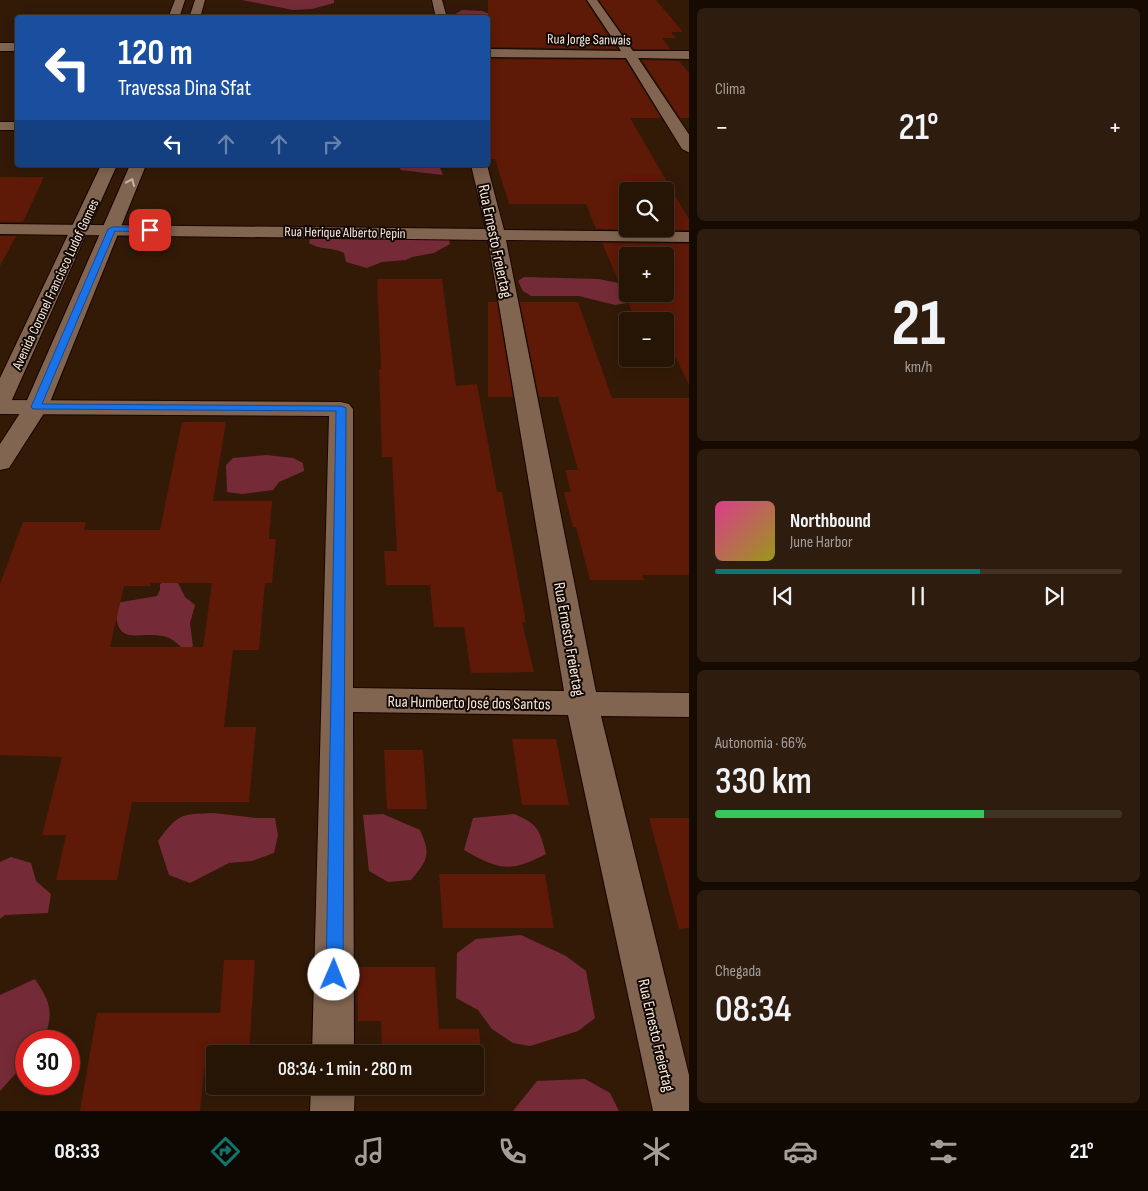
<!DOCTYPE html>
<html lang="pt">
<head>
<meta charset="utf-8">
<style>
	:root { --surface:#261405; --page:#2e1d0f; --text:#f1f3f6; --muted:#a49e9a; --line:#423327; --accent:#0f766e }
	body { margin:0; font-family:"Sofia Sans Condensed",sans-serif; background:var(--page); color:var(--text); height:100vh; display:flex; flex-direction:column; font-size:19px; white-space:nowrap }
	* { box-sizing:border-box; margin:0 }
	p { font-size:16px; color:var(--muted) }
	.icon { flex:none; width:28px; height:28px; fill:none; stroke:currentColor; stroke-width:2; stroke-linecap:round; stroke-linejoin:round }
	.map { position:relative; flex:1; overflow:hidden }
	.side { display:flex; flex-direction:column; gap:8px; padding:8px; background:#150b03; width:459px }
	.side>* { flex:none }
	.hud { position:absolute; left:15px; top:15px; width:475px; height:152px; border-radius:5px; box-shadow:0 2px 12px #0003,0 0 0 1px var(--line); background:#1a4fa0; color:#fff; overflow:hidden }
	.buttons { position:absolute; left:619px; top:182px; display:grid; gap:10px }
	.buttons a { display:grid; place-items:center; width:55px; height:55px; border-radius:5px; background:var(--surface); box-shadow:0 2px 12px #0003,0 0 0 1px var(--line); font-size:25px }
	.speed { position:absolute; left:15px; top:1030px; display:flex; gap:10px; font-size:25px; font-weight:700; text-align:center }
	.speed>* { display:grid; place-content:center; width:65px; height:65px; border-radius:50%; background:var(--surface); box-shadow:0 2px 12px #0003,0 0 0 1px var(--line); line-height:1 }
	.speed .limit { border:8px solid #d22; background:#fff; color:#111 }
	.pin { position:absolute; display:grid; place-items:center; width:42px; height:42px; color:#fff; margin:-21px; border-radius:10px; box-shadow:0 2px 8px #0006 }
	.me { position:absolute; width:55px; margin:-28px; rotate:1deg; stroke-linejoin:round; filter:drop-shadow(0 0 4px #0008) }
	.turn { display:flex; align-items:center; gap:18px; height:105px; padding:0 20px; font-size:22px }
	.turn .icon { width:65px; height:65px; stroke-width:2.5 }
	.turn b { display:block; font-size:35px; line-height:42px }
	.lanes { display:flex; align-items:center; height:48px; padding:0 20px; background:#0003; justify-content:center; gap:25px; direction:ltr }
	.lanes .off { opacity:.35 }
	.big { font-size:38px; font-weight:600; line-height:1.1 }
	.side .widget { flex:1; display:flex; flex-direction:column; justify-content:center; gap:8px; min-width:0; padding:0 18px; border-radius:8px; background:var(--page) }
	.side .dial { align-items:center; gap:0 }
	.dial b { font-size:65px; line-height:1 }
	.song { display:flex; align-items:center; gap:15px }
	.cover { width:60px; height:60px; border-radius:8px; background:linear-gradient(135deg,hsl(330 70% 55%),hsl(60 70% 35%)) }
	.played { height:5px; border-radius:2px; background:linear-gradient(90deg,var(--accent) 65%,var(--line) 65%) }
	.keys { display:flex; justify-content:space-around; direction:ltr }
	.heat { display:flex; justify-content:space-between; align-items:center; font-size:28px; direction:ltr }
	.charge { height:8px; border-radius:4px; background:linear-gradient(90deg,#34c759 66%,var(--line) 0) }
	.trip { position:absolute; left:206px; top:1045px; width:278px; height:50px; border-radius:5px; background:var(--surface); box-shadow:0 2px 12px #0003,0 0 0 1px var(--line); font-weight:600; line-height:50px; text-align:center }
	.tab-bar { display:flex; height:80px; justify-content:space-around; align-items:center; background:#0f0802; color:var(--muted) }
	.tab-bar .icon { width:35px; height:35px }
	.tab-bar .on { color:var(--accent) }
	.tab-bar b { font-size:22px; color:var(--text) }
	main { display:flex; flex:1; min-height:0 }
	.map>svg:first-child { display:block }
	.forest { fill:#752b37 }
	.building { fill:#5e1907; fill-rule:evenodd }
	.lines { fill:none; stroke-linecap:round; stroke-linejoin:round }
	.street-casing { stroke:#190400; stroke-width:2 }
	.secondary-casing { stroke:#190400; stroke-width:2 }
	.street { fill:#816550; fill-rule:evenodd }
	.secondary { fill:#816550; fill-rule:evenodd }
	.oneway { stroke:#c8b4a4 }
	.route { fill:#1a73e8; stroke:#114b97 }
	.labels { text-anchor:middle; stroke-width:4; stroke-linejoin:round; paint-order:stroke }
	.far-street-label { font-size:14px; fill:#f8e8dc; stroke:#120803 }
	.street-label { font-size:16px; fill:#f8e8dc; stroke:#120803 }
</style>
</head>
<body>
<main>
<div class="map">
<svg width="690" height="1111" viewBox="0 0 690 1111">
	<rect width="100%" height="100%" fill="#321a07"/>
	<path class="forest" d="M242,0h92v3l-22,6 -19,1z
		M462,10l20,1 11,4 -12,2 -32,1z
		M400,165h26l14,3 3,7 -42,-5 -3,-4z
		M317,235h53l28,5 31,-2 20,2 1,4 -16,9 -22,4 -6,3 -24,2 -15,6 -21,-6 -2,-9c-11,-6 -24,-3 -35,-10l1,-4z
		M524,277l74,2 21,4 8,-1 1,12h22l-18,5 -5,4 -12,2 -36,-9h-48l-8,-5 -5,-10z
		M266,455l27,3 10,5 1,8 -25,11 -6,8 -31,4 -15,-2 -1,-27 7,-7z
		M170,577l7,4 8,16 10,8 -5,18 3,23 -7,5c-6,-5 -12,-11 -19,-14 -28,-8 -53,14 -51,-34l41,-7 3,-6v-6z
		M214,813l42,5h19l3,17 -4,18 -22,8 -23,2 -39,20 -21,-8 -11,-34c20,-27 22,-27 56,-28z
		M383,814l37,16c11,24 8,30 -9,50l-23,2 -19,-11 -6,-56z
		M514,814c24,10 25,15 32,40 -36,19 -47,16 -82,-4l9,-32z
		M11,857l20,6 5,18 15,13 -3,19 -43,2 -5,4v-57z
		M521,935l45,21 20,15 9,47 -17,13 -48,15 -17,-3 -21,-14 -14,-19 -22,-12 1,-45 19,-14z
		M35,979c17,26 18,33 9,62h-18v21l-26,29v-96z
		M585,1079l25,14 9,18h-106l24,-30z"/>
	<path class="building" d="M488,0h97l32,49 -129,-2z
		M599,0h57l27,32h-12l5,6h-14l8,11h-36z
		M488,59l137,1 36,58h-31l60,103v9l-94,-1 -10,-25h-77l-14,-45h-7zM628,191h37v38h-37z
		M642,60l37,1 11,13v44h-10z
		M0,177h44l-21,45h-23z
		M0,236h16l-16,30z
		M602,243l88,1v143l-25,-52v-14h-29zM628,256h37v38h-37z
		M377,279h65l14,107 21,-2 20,108h5l24,130h-4l12,50 -63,1 -7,-46h-30l-4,-42h-44l-2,-34h13l-5,-94h-10l-3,-88h2z
		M488,302h9l16,95h-25z
		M520,302h58l34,96h78v177h-48l2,5h-54l-14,-53h-3l-9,-35h7l-6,-22h13l-20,-73h-19z
		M182,422h44l-13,79h59l-3,38h7l-4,44h-7l-6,67h-26l-9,77h32l-7,75h-117l-15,78h-61l10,-45h-24l20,-78 -62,-2v-171l23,-62h63l-2,8h76zM151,583h61l-9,64h-93l14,-61h26z
		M512,739h44l13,66h-47z
		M384,750h39l4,59h-40z
		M649,818h41v110l-11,1z
		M439,874h106l9,54h-111z
		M224,960h31l-6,94h-43l-6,57h-120l17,-98h123z
		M357,967h78l4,62h40l6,67h-102v-10h92v-32h-93l-1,-33h-23z"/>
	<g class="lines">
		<defs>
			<path id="street" d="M432,0h10l5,18h-11z
				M587,0h10l36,51h57v8l-52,-1 52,78v17l-8,-4 -56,-91 -138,-1v-8l133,2z
				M0,122h18v8h-18z
				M471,165h16l17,65 186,2v10l-184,-2 90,452 94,1v24l-89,-1 89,363v32h-37l-85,-396 -215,-3 1,342h-42l17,-638 -329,-2v-14l341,2 8,2 4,5v279l211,3 -76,-451 -488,-6v-10l486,5z
				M311,1086h44l-1,25h-44z"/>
			<path id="secondary" d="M175,0h10l-6,18h-11z
				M195,0h10l-5,18h-11z
				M0,43h18v8h-18z
				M101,165h16l-106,237 -3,5 -8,2v-31z
				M130,165h16l-98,242 -39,61 -9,2v-26l24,-37z"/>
		</defs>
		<use href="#street" class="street-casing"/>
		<use href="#secondary" class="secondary-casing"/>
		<use href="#street" class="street"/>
		<use href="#secondary" class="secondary"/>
	</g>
	<defs><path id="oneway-chevron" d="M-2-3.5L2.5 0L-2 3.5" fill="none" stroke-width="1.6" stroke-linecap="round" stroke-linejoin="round" transform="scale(1.25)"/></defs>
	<use class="oneway" href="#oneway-chevron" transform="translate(131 182) rotate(-68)"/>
	<path class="route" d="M112,227h38l4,3 -4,2 -35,-1 -73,173 299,2 5,2 -3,567 -3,6 -6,2 -6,-2 -2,-6 10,-564 -303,-2 -2,-2 77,-178z"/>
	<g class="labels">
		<g class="far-street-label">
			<text transform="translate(589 39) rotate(1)" y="5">Rua Jorge Sanwais</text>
			<text transform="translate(345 232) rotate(1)" y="5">Rua Herique Alberto Pepin</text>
			<text transform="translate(55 284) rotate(-65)" y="5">Avenida Coronel Francisco Ludof Gomes</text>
		</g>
		<g class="street-label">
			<text transform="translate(496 241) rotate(78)" y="6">Rua Ernesto Freiertag</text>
			<text transform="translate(570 639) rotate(80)" y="6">Rua Ernesto Freiertag</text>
			<text transform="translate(469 702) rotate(1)" y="6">Rua Humberto José dos Santos</text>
			<text transform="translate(657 1035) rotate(77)" y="6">Rua Ernesto Freiertag</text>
		</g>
	</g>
</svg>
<div class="buttons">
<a><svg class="icon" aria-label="search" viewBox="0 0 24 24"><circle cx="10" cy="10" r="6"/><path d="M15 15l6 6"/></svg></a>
<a>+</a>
<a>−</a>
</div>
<div class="speed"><div class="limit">30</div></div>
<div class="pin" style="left:150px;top:230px;background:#d93025"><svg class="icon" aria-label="arrive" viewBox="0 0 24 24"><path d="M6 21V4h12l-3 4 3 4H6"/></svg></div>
<svg class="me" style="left:334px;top:975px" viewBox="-20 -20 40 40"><circle r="19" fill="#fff"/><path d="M0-13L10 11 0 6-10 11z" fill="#1a73e8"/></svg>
<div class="trip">08:34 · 1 min · 280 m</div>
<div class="hud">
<div class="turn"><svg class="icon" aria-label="left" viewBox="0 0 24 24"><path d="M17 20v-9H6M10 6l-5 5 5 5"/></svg><div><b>120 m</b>Travessa Dina Sfat</div></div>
<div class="lanes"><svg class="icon" aria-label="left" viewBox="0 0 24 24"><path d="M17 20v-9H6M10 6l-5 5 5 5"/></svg><svg class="icon off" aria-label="ahead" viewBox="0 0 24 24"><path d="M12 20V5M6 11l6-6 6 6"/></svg><svg class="icon off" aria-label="ahead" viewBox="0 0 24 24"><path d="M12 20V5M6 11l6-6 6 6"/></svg><svg class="icon off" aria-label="right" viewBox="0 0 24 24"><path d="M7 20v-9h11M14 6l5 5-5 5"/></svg></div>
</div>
</div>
<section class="side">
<div class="widget"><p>Clima</p>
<div class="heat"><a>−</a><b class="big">21°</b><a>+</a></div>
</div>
<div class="widget dial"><b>21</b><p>km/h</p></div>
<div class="widget">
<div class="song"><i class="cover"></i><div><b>Northbound</b><p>June Harbor</p></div></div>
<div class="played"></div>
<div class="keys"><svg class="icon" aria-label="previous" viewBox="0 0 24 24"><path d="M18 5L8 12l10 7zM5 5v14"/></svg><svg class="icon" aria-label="pause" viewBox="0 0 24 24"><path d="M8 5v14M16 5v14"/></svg><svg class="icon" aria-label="next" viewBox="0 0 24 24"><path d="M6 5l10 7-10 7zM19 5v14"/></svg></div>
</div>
<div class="widget"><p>Autonomia · 66%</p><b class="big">330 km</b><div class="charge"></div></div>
<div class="widget"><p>Chegada</p><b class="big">08:34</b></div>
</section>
</main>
<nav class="tab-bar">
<b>08:33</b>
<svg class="icon on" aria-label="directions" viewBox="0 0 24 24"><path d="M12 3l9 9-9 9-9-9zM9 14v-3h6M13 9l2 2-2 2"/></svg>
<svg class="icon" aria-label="music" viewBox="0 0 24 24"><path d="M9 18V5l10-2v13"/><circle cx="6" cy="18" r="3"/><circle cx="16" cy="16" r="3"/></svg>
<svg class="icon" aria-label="phone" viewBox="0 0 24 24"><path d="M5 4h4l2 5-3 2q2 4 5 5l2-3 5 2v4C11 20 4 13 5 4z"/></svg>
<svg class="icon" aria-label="climate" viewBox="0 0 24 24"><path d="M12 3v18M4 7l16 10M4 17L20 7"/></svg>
<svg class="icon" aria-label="car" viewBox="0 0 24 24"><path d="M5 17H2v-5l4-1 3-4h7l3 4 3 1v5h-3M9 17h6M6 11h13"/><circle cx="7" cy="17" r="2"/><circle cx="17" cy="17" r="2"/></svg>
<svg class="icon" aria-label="filters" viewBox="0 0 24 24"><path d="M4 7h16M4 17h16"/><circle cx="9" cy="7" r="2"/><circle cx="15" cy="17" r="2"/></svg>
<b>21°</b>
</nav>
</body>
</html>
